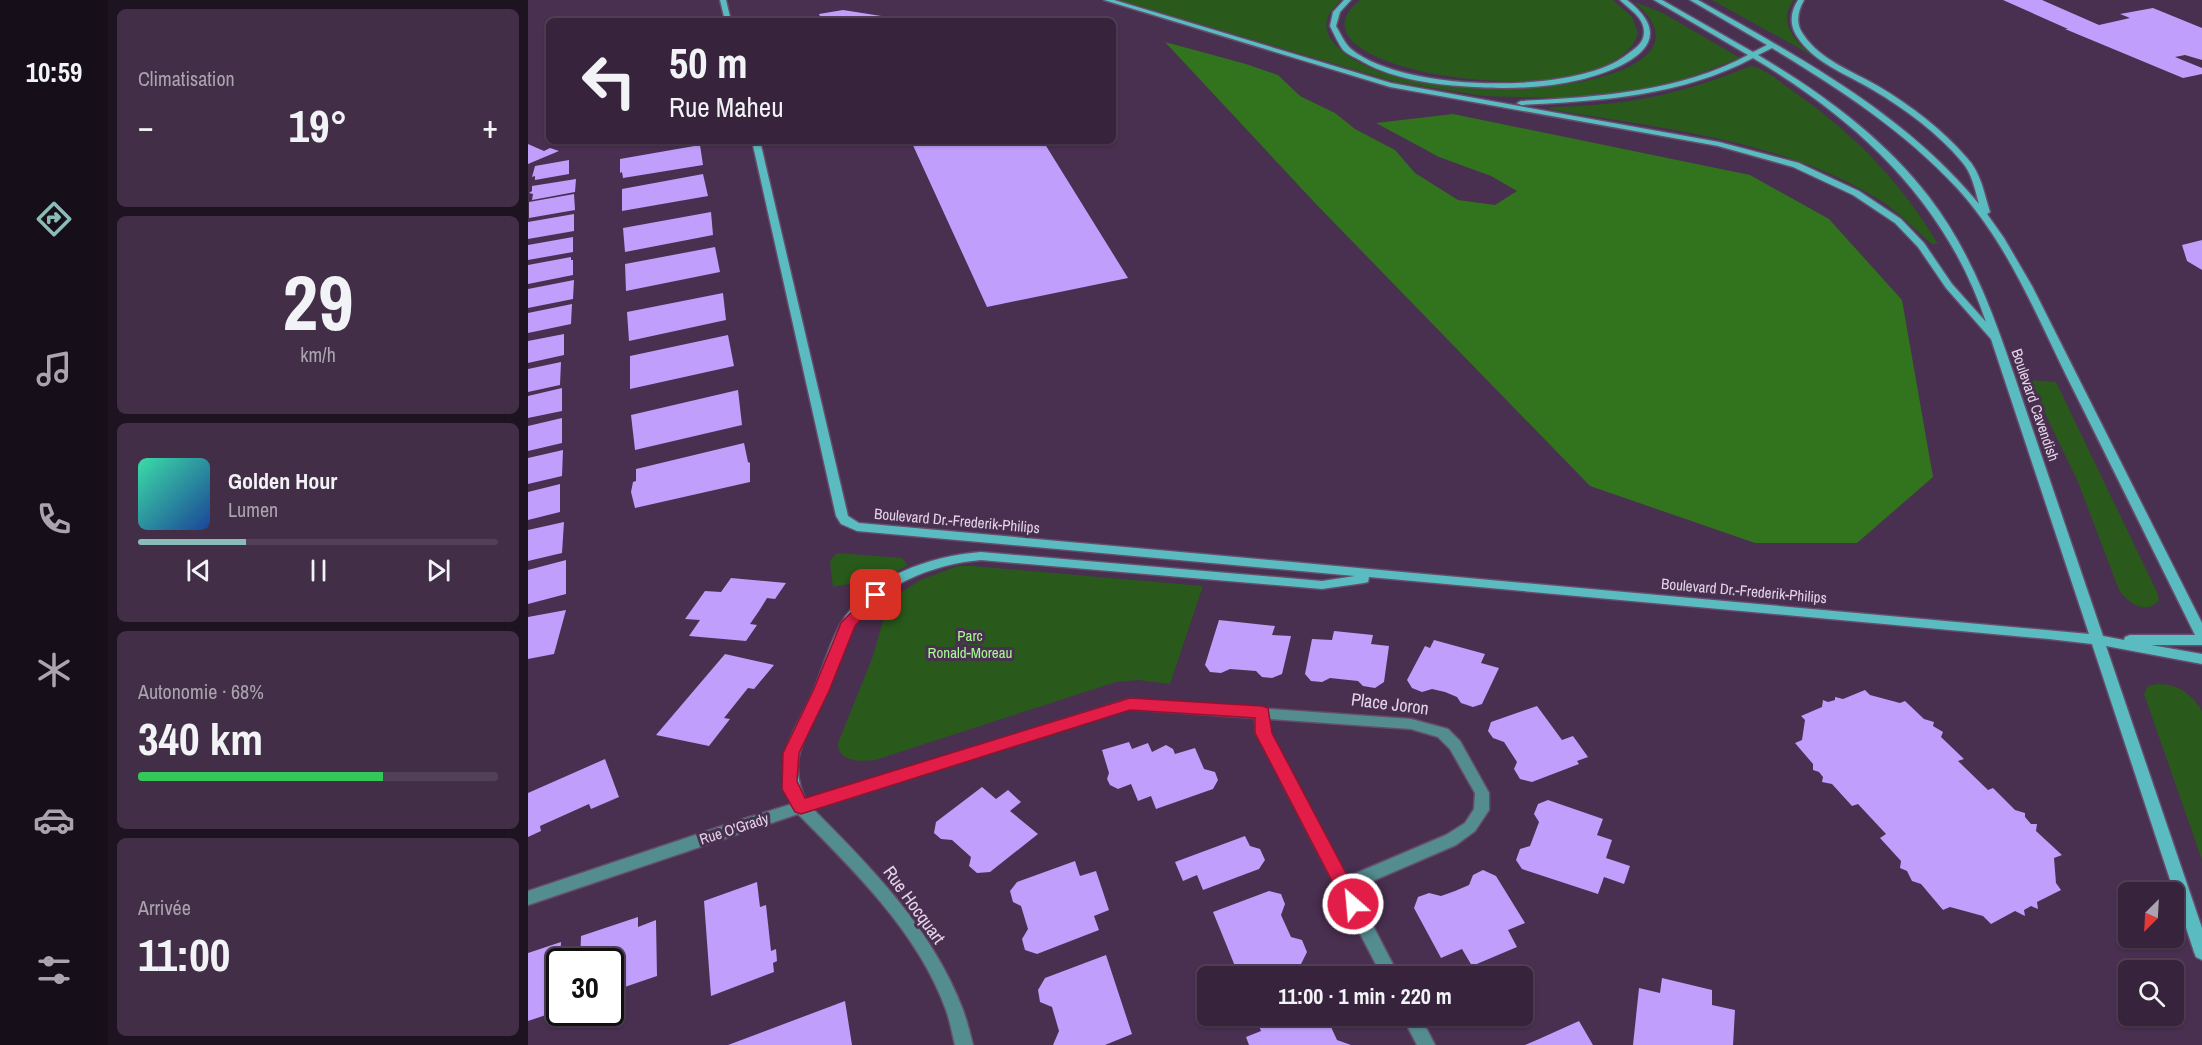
<!DOCTYPE html>
<html lang="fr">
<head>
<meta charset="utf-8">
<style>
	:root { --surface:#37233c; --page:#422f47; --text:#f1f3f6; --muted:#aaa4af; --line:#514056; --accent:#8bbbb9 }
	body { margin:0; font-family:"Archivo Narrow",sans-serif; background:var(--page); color:var(--text); height:100vh; display:flex; flex-direction:column; font-size:22px; white-space:nowrap }
	* { box-sizing:border-box; margin:0 }
	p { font-size:20px; color:var(--muted) }
	.icon { flex:none; width:33px; height:33px; fill:none; stroke:currentColor; stroke-width:2; stroke-linecap:round; stroke-linejoin:round }
	.map { position:relative; flex:1; overflow:hidden }
	.side { display:flex; flex-direction:column; gap:9px; padding:9px; background:#1e1321; width:420px }
	.side>* { flex:none }
	.hud { position:absolute; left:18px; top:18px; width:570px; height:126px; border-radius:9px; box-shadow:0 2px 4px #0004,0 0 0 2px var(--line); background:#37233c; color:var(--text); overflow:hidden }
	.needle { width:39px; rotate:204deg }
	.tools { position:absolute; left:1590px; top:882px; display:grid; gap:12px }
	.tools a { display:grid; place-items:center; width:66px; height:66px; border-radius:9px; background:var(--surface); box-shadow:0 2px 4px #0004,0 0 0 2px var(--line); font-size:30px }
	.speed { position:absolute; left:18px; top:948px; display:flex; gap:12px; font-size:30px; font-weight:700; text-align:center }
	.speed>* { display:grid; place-content:center; width:78px; height:78px; border-radius:50%; background:var(--surface); box-shadow:0 2px 4px #0004,0 0 0 2px var(--line); line-height:1 }
	.speed .limit { border:3px solid #111; border-radius:9px; background:#fff; color:#111 }
	.pin { position:absolute; display:grid; place-items:center; width:51px; height:51px; color:#fff; margin:-26px; border-radius:12px; box-shadow:0 3px 9px #0006 }
	.me { position:absolute; width:66px; margin:-33px; rotate:333deg; stroke-linejoin:round; filter:drop-shadow(0 0 4px #0008) }
	.turn { display:flex; align-items:center; gap:21px; height:126px; padding:0 24px; font-size:27px }
	.turn .icon { width:78px; height:78px; stroke-width:2.5 }
	.turn b { display:block; font-size:42px; line-height:51px }
	.big { font-size:45px; font-weight:700; line-height:1.1 }
	.side .tile { flex:1; display:flex; flex-direction:column; justify-content:center; gap:9px; min-width:0; padding:0 21px; border-radius:9px; background:var(--page) }
	.side .dial { align-items:center; gap:0 }
	.dial b { font-size:78px; line-height:1 }
	.song { display:flex; align-items:center; gap:18px }
	.cover { width:72px; height:72px; border-radius:9px; background:linear-gradient(135deg,hsl(160 70% 55%),hsl(220 70% 35%)) }
	.played { height:6px; border-radius:3px; background:linear-gradient(90deg,var(--accent) 30%,var(--line) 30%) }
	.keys { display:flex; justify-content:space-around; direction:ltr }
	.heat { display:flex; justify-content:space-between; align-items:center; font-size:33px; direction:ltr }
	.charge { height:9px; border-radius:4px; background:linear-gradient(90deg,#34c759 68%,var(--line) 0) }
	.trip { position:absolute; left:669px; top:966px; width:336px; height:60px; border-radius:9px; background:var(--surface); box-shadow:0 2px 4px #0004,0 0 0 2px var(--line); font-weight:700; line-height:60px; text-align:center }
	main { display:flex; flex:1; min-height:0 }
	.tab-bar { display:flex; flex-direction:column; width:108px; justify-content:space-around; align-items:center; background:#160e18; color:var(--muted) }
	.tab-bar .icon { width:42px; height:42px }
	.tab-bar .active { color:var(--accent) }
	.tab-bar b { font-size:27px; color:var(--text) }
	.map>svg:first-child { display:block }
	.green { fill:#295a1b }
	.forest { fill:#32731e }
	.building { fill:#bf9efc }
	.lines { fill:none; stroke-linecap:round; stroke-linejoin:round }
	.street-casing { stroke:#654d6b; stroke-width:3 }
	.secondary-casing { stroke:#654d6b; stroke-width:3 }
	.street { fill:#538d90; fill-rule:evenodd }
	.secondary { fill:#5abcc0; fill-rule:evenodd }
	.route { fill:#e11d48; stroke:#92132f; stroke-width:1.5 }
	.labels { text-anchor:middle; stroke-width:6; stroke-linejoin:round; paint-order:stroke }
	.street-label { font-size:15px; fill:#e4d4e8; stroke:#492f50 }
	.park-label { font-size:15px; fill:#a5fb8e; stroke:#492f50 }
	.near-street-label { font-size:18px; fill:#e4d4e8; stroke:#492f50 }
</style>
</head>
<body>
<main>
<nav class="tab-bar">
<b>10:59</b>
<svg class="icon active" aria-label="directions" viewBox="0 0 24 24"><path d="M12 3l9 9-9 9-9-9zM9 14v-3h6M13 9l2 2-2 2"/></svg>
<svg class="icon" aria-label="music" viewBox="0 0 24 24"><path d="M9 18V5l10-2v13"/><circle cx="6" cy="18" r="3"/><circle cx="16" cy="16" r="3"/></svg>
<svg class="icon" aria-label="phone" viewBox="0 0 24 24"><path d="M5 4h4l2 5-3 2q2 4 5 5l2-3 5 2v4C11 20 4 13 5 4z"/></svg>
<svg class="icon" aria-label="climate" viewBox="0 0 24 24"><path d="M12 3v18M4 7l16 10M4 17L20 7"/></svg>
<svg class="icon" aria-label="car" viewBox="0 0 24 24"><path d="M5 17H2v-5l4-1 3-4h7l3 4 3 1v5h-3M9 17h6M6 11h13"/><circle cx="7" cy="17" r="2"/><circle cx="17" cy="17" r="2"/></svg>
<svg class="icon" aria-label="filters" viewBox="0 0 24 24"><path d="M4 7h16M4 17h16"/><circle cx="9" cy="7" r="2"/><circle cx="15" cy="17" r="2"/></svg>
</nav>
<section class="side">
<div class="tile"><p>Climatisation</p>
<div class="heat"><a>−</a><b class="big">19°</b><a>+</a></div>
</div>
<div class="tile dial"><b>29</b><p>km/h</p></div>
<div class="tile">
<div class="song"><i class="cover"></i><div><b>Golden Hour</b><p>Lumen</p></div></div>
<div class="played"></div>
<div class="keys"><svg class="icon" aria-label="previous" viewBox="0 0 24 24"><path d="M18 5L8 12l10 7zM5 5v14"/></svg><svg class="icon" aria-label="pause" viewBox="0 0 24 24"><path d="M8 5v14M16 5v14"/></svg><svg class="icon" aria-label="next" viewBox="0 0 24 24"><path d="M6 5l10 7-10 7zM19 5v14"/></svg></div>
</div>
<div class="tile"><p>Autonomie · 68%</p><b class="big">340 km</b><div class="charge"></div></div>
<div class="tile"><p>Arrivée</p><b class="big">11:00</b></div>
</section>
<div class="map">
<svg width="1674" height="1045" viewBox="0 0 1674 1045">
	<rect width="100%" height="100%" fill="#492f50"/>
	<path class="green" d="M591,0h222c-14,13 -21,27 -7,43 65,79 411,50 300,-41l27,10 79,46 -58,22 -49,11 -75,7 -74,-2 -88,-14z
		M832,0h253l19,17 6,16c-26,90 -370,39 -278,-33z
		M1184,0h82c-18,22 3,44 21,57z
		M1223,66c13,2 28,15 39,23 61,42 110,91 148,155h-6c-17,-14 -31,-30 -49,-42 -99,-63 -221,-73 -334,-93l2,-2c75,-1 131,-13 200,-41z
		M1501,380l27,2 101,210 2,8c-13,16 -31,3 -40,-10l-41,-108z
		M309,553l65,5 6,7 -22,12 -53,10 -3,-26z
		M430,566h15l230,20 -33,98 -32,-4 -22,2 -241,78c-14,2 -37,2 -37,-17l35,-87 12,-42 8,-12 9,-10 18,-12z
		M1630,684c20,0 35,11 44,27v149l-58,-166 4,-8z"/>
	<path class="forest" d="M637,42l81,22 32,11 22,21 35,17 20,16 40,21 20,23 43,27 37,5 22,-14 -26,-15 -52,-19 -63,-34 77,-9 297,61 79,44 73,81 31,177 -76,66h-102l-165,-57 -275,-283z"/>
	<path class="building" d="M1475,0h39l57,25 31,-7 -10,-4 33,-6 49,20v32l-17,-5 -10,2 27,11v6l-19,4 -118,-49h3z
		M315,10l64,10v1h-85l-3,-7z
		M383,141h132l85,137 -141,29z
		M0,144l16,7 6,-3 9,3 -31,13z
		M172,145l3,20 -80,13 -1,-6 -2,1v-14z
		M41,160v14l-34,6v-4l-3,1 3,-11z
		M175,174l5,22 -86,15v-22z
		M48,179l-1,13 -43,8 1,-6 -4,-1 3,-2v-5z
		M46,194l1,16 -46,8v-16z
		M183,212l2,23 -88,17 -2,-24z
		M46,214v17l-46,8v-17z
		M45,237v15l-45,8v-15z
		M1674,240v30l-15,-9 -5,-16z
		M187,247l5,25 -94,19 -1,-27z
		M43,257v3h2v15l-45,9v-19z
		M46,280l-1,19 -45,9v-19z
		M195,293l3,27 -97,21 -2,-29z
		M44,304l-1,20 -43,9v-20z
		M36,334v21l-36,8v-22z
		M200,335l6,31 -104,23v-33z
		M33,362l-1,23 -32,7v-23z
		M34,388v23l-34,7v-22z
		M210,390l4,35 -107,25 -4,-35z
		M34,418v25l-34,8v-25z
		M216,443l4,19 2,1v19l-115,26 -4,-16 2,-10 3,-1v-12z
		M35,450l-1,26 -34,8v-26z
		M32,484v28l-32,8v-28z
		M36,522l-2,31 -34,8v-31z
		M38,560v34l-38,10v-34z
		M203,578l55,5 -11,16 -8,-1 -8,13 -9,13 7,1 -11,16 -57,-5 11,-16 -15,-1 20,-28 16,1z
		M38,610l-12,44 -26,5v-42z
		M691,620l56,6 -3,9 19,1 -9,38 -10,4 -10,-1 -6,-6 -26,-2 -9,4 -11,-1 -5,-7z
		M806,631l39,4 -2,9 18,2 -5,36 -9,6 -12,-2 -5,-5 -28,-3 -8,4 -11,-1 -6,-7 7,-35 20,1z
		M906,640l51,14 -4,9 18,5 -17,36 -9,3 -12,-4 -4,-6 -12,-5 -13,-3 -10,3 -10,-4 -5,-8 18,-34 5,2z
		M197,654l49,11 -20,24 -6,-1 -24,30 6,1 -21,27 -53,-11z
		M1337,690l5,5 30,8 5,-2 19,18 10,3 -1,4 10,6 -2,5 23,22 -6,2 30,29 5,-2 22,22 10,3v4l6,7h6l-1,7 26,24 -8,3 2,25 5,7 -24,12 1,7 -7,-3 -7,4 1,6 -10,-5 -24,13 -8,-8 -33,-9 -7,3 -22,-26 -9,-3 -5,-10 -7,-3 1,-7 -21,-23 6,-4 -28,-30 -6,2 -20,-22 -10,-2 1,-5 -4,-5 -6,-2v-6l-18,-21 7,-3 3,-20 -4,-4 21,-9 1,-7 5,2 7,-2v-3l8,2z
		M1009,706l25,34 11,-4 15,21 -11,4 2,3 -47,18 -12,-3 -6,-10 3,-7 -13,-20 -11,-4 -5,-7 3,-9z
		M601,742l3,7 16,-6 4,9 14,-7 7,4 2,5 20,-6 9,21 11,3 3,8 -5,9 -57,20 -5,-13 -13,5 -7,-17 -13,5 -8,-4 -3,-6 2,-6 -7,-23z
		M77,759l14,38 -28,12 -2,-5 -49,22 1,5 -13,6v-44z
		M454,787l14,12 12,-9 13,12 -11,9 28,23 -48,38 -13,1 -8,-7 2,-9 -19,-17 -11,-1 -7,-6 2,-11z
		M1020,800l55,19 -6,16 15,5 -6,18 24,8 -6,18 -20,-7 -6,17 -76,-25 -6,-9 4,-11 10,-3 9,-24 -5,-8 4,-10z
		M717,836l5,10 10,3 5,11 -6,9 -56,21 -6,-15 -14,6 -8,-19z
		M547,861l5,15 16,-5 13,39 -15,6 5,14 -62,24 -12,-4 -3,-11 6,-10 -7,-23 -8,-4 -3,-11 7,-9z
		M955,870l13,6 29,47 -17,7 9,17 -45,19 -10,-17 -21,9 -27,-50 4,-11 11,-4 12,3 14,-5 14,-6 4,-10z
		M229,882l3,25 6,-2 5,46 5,-2 1,12 -4,2 1,9 -63,24 -7,-95z
		M741,891l12,3 4,10 -4,11 10,22 11,3 5,12 -6,12 -31,12h-31l-26,-64z
		M110,917v10l18,-7 1,56 -47,16v-30h-30l1,-26z
		M33,942l-3,69 -30,10v-68z
		M578,955l26,79 -27,11h-52l6,-14 -7,-24 -12,-5 -2,-12 7,-12z
		M1134,978l50,12v15l23,5 -2,35h-100l6,-57 21,5z
		M317,1001l7,44h-124z
		M727,1016h71l11,24 14,5h-102l-3,-8 15,-6z
		M1051,1021l14,24h-68l14,-6z"/>
	<g class="lines">
		<defs>
			<path id="street" d="M601,699l282,20 37,10 12,12 29,52v17l-14,21 -19,14 -102,44 45,87h-17l-126,-243 -1,-15 -126,-9 -316,100c59,59 120,121 150,201 4,11 7,23 10,35h-18c-3,-12 -5,-24 -9,-35 -28,-78 -92,-139 -148,-196l-270,91v-14l209,-70zM741,719l142,10 27,8 12,12 25,44 -1,16 -9,14 -19,12 -99,42 -77,-144z
				M874,1016h18l15,29h-18z"/>
			<path id="secondary" d="M192,0h6l5,21h-6z
				M576,0h10l277,83 328,59 80,21 60,28 42,28 23,24 28,41 34,38c-40,-120 -127,-201 -233,-264 -71,38 -153,43 -232,47l-4,-2 4,-2c77,-4 158,-9 227,-46l-94,-55h8l91,52 14,-7 -77,-45h8c101,57 206,113 281,204 -4,-14 -7,-31 -17,-42 -24,-29 -57,-53 -89,-72 -26,-16 -60,-27 -77,-55 -7,-12 -5,-24 2,-35h6c-6,11 -9,23 -1,34 17,26 49,37 75,52 32,19 64,43 89,72 14,15 17,35 23,54l-3,2 17,24 28,48 170,337v22h-51l51,9v10l-96,-18 96,282v32l-6,-3 -2,-5 -102,-308 -43,-5 -680,-62 -1,5 -4,1 -42,6 -341,-29c-47,4 -104,25 -129,68 -13,23 -18,49 -29,72 -19,42 -38,61 -14,107l-3,4 -5,2 -5,-2c-25,-48 -9,-65 13,-110 12,-25 18,-52 31,-76 27,-48 90,-69 141,-73l341,29 33,-5 -498,-45 -16,-7 -5,-8 -84,-375h8l88,375 11,7 1230,111 -98,-295 -45,-51 -28,-41 -23,-24 -42,-28 -60,-28 -75,-21 -328,-59zM1244,48c66,40 131,82 184,139 50,54 78,123 110,188 43,86 86,173 129,260h-65l-5,2 -1,3 -21,-4c-25,-73 -50,-147 -75,-220 -26,-76 -49,-154 -99,-219 -45,-59 -107,-104 -171,-142z
				M816,0h7l-11,12 -4,14c4,7 9,18 15,23 52,43 221,46 274,7 9,-7 19,-12 19,-24 0,-15 -15,-23 -24,-32h7c58,44 -7,70 -48,80 -33,8 -72,9 -105,7 -37,-2 -79,-7 -111,-25 -6,-4 -15,-7 -20,-12 -5,-7 -9,-16 -13,-24l3,-14z"/>
		</defs>
		<use href="#street" class="street-casing"/>
		<use href="#secondary" class="secondary-casing"/>
		<use href="#street" class="street"/>
		<use href="#secondary" class="secondary"/>
	</g>
	<path class="route" d="M348,590l7,5 -28,31 -26,65 -30,62 -2,28 8,17 325,-100 132,8 6,2 4,25 87,165 3,6 -3,6 -6,2 -6,-2 -92,-177v-15l-125,-8 -329,104 -6,-2 -13,-23 1,-36 30,-62 28,-68 30,-31z"/>
	<g class="labels">
		<g class="street-label">
			<text transform="translate(1507 405) rotate(71)" y="5">Boulevard Cavendish</text>
			<text transform="translate(429 521) rotate(5)" y="5">Boulevard Dr.-Frederik-Philips</text>
			<text transform="translate(1216 591) rotate(5)" y="5">Boulevard Dr.-Frederik-Philips</text>
			<text transform="translate(206 829) rotate(-18)" y="5">Rue O'Grady</text>
		</g>
		<g class="park-label">
			<text x="442" y="641">Parc<tspan x="442" dy="17">Ronald-Moreau</tspan></text>
		</g>
		<g class="near-street-label">
			<text transform="translate(862 704) rotate(7)" y="6">Place Joron</text>
			<text transform="translate(386 905) rotate(54)" y="6">Rue Hocquart</text>
		</g>
	</g>
</svg>
<div class="tools">
<a><svg class="needle" viewBox="-14 -14 28 28"><path d="M0-13l5 13h-10z" fill="#e53935"/><path d="M0 13l5-13h-10z" fill="#aaa4af"/></svg></a>
<a><svg class="icon" aria-label="search" viewBox="0 0 24 24"><circle cx="10" cy="10" r="6"/><path d="M15 15l6 6"/></svg></a>
</div>
<div class="speed"><div class="limit">30</div></div>
<div class="pin" style="left:348px;top:595px;background:#d93025"><svg class="icon" aria-label="arrive" viewBox="0 0 24 24"><path d="M6 21V4h12l-3 4 3 4H6"/></svg></div>
<svg class="me" style="left:825px;top:904px" viewBox="-20 -20 40 40"><circle r="17" fill="#e11d48" stroke="#fff" stroke-width="3"/><path d="M0-11L8 9 0 5-8 9z" fill="#fff"/></svg>
<div class="trip">11:00 · 1 min · 220 m</div>
<div class="hud">
<div class="turn"><svg class="icon" aria-label="left" viewBox="0 0 24 24"><path d="M17 20v-9H6M10 6l-5 5 5 5"/></svg><div><b>50 m</b>Rue Maheu</div></div>
</div>
</div>
</main>
</body>
</html>
